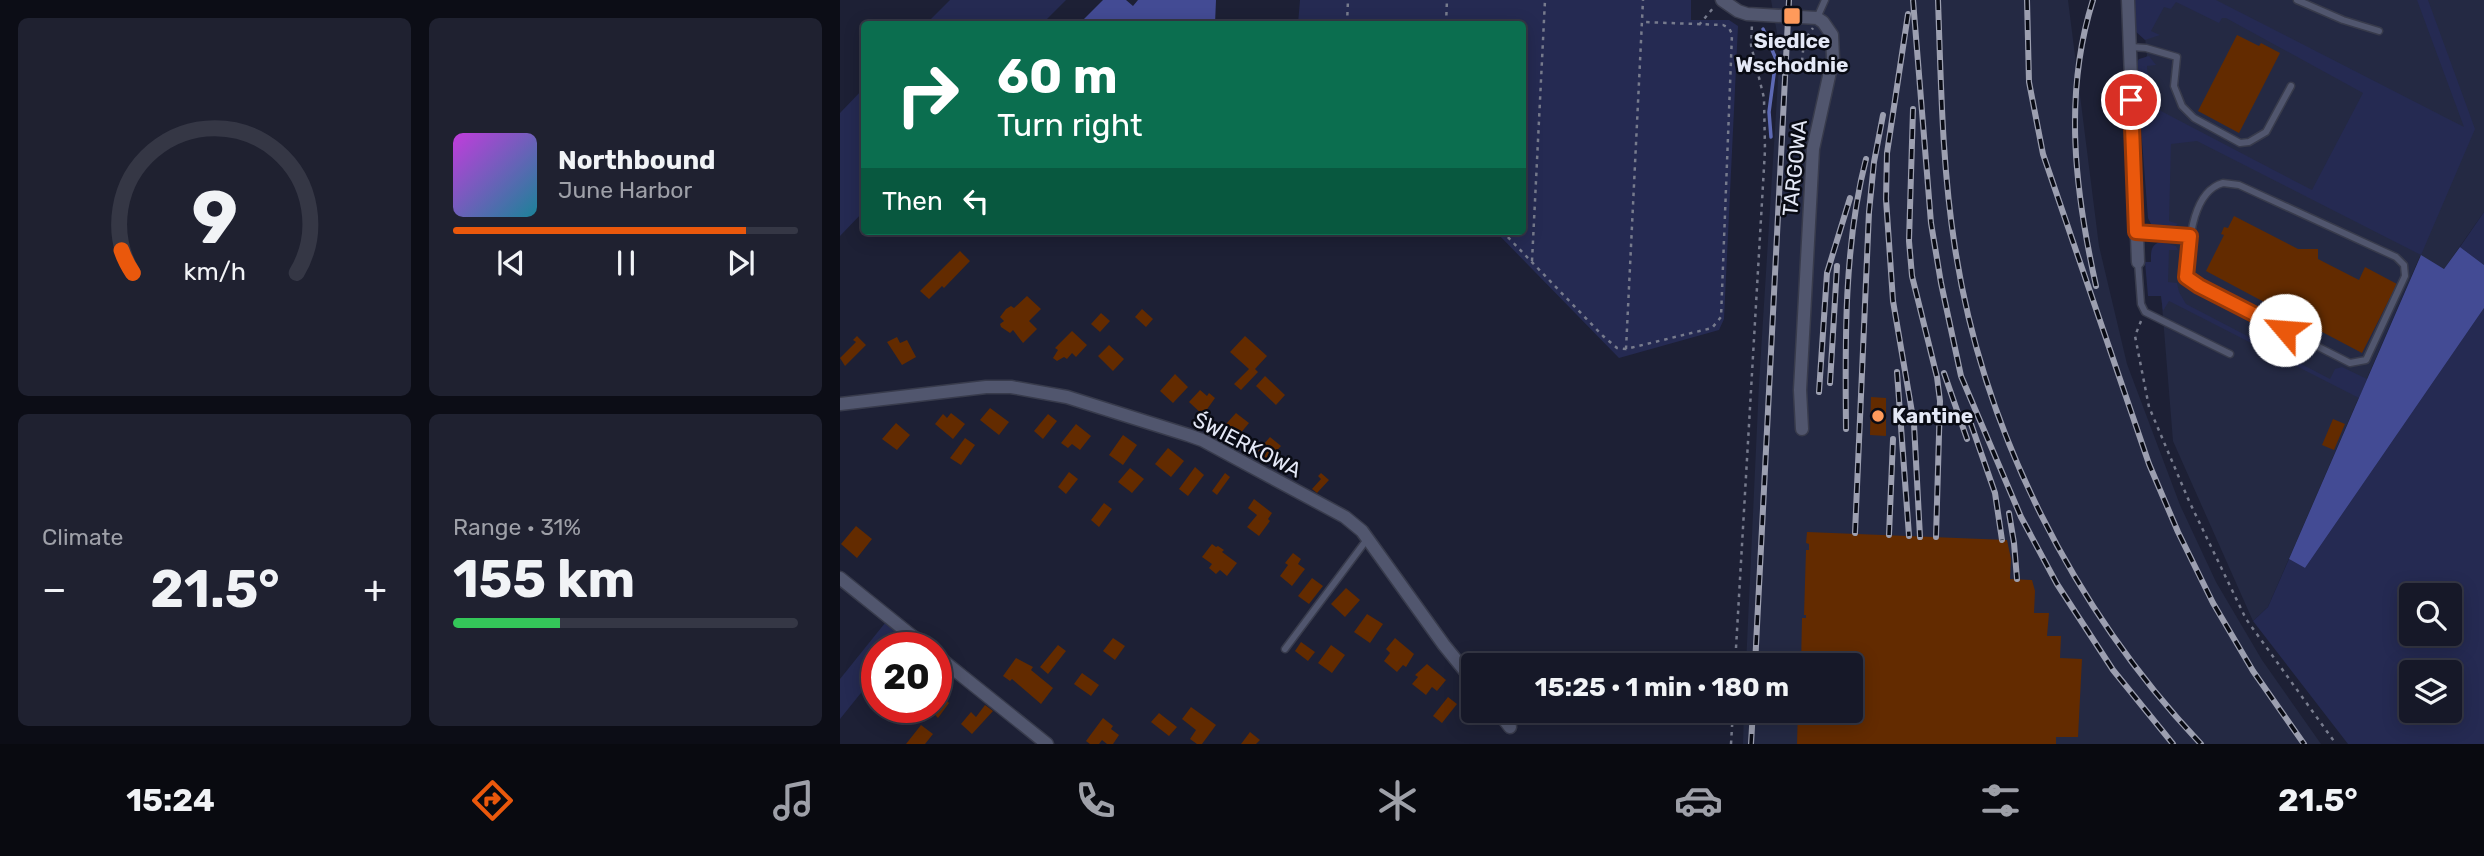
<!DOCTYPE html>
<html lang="en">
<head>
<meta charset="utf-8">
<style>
	:root { --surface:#161828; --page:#1f2130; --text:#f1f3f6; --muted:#9ea0a8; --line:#353745; --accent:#ea580c }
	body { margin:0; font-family:Rubik,sans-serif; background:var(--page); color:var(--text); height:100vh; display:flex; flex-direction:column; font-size:26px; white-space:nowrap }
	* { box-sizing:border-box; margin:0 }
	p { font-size:23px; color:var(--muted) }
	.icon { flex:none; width:38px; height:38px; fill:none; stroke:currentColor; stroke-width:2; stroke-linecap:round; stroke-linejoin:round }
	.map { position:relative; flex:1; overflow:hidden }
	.sheet { display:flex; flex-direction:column; gap:18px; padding:18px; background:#0c0d16; width:840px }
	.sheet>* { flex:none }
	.guide { position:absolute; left:21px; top:21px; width:665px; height:214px; border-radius:7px; box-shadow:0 4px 18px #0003,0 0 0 2px var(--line); background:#0b6e4f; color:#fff; overflow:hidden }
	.buttons { position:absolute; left:1559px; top:583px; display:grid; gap:14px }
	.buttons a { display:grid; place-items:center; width:63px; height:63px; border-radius:7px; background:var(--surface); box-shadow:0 4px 18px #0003,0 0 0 2px var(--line); font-size:35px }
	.speed { position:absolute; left:21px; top:632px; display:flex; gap:14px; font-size:35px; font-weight:700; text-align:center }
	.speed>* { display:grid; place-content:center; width:91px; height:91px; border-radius:50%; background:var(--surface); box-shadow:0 4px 18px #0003,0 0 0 2px var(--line); line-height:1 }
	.speed .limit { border:10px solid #d22; background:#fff; color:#111 }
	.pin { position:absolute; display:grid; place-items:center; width:60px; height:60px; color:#fff; margin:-30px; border:4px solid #fff; border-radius:50%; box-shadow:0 2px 7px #0007 }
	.me { position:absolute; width:77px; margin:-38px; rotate:297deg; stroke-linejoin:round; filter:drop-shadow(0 0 5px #0008) }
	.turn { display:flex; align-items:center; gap:24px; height:147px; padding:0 21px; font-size:32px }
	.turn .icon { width:91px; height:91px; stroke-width:2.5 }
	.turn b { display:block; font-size:49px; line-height:60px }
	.then { display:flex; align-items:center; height:66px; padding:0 21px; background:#0003; gap:14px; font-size:26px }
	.big { font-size:52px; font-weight:700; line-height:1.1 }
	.sheet .tile { flex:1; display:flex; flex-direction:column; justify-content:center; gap:10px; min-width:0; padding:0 24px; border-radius:10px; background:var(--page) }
	.sheet .dial { align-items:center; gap:0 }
	.dial svg { height:182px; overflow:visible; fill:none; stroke:var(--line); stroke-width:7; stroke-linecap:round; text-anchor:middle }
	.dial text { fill:var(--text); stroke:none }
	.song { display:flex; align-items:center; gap:21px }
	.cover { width:84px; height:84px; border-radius:10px; background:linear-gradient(135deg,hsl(290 70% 55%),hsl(190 70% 35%)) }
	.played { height:7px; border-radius:4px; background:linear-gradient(90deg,var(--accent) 85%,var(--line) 85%) }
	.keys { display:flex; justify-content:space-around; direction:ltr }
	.heat { display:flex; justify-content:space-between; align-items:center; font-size:38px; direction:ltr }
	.charge { height:10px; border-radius:5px; background:linear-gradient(90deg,#34c759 31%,var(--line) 0) }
	.sheet .tiles { flex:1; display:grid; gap:18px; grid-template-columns:repeat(2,1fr) }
	.trip { position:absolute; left:621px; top:653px; width:402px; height:70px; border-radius:7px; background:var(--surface); box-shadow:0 4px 18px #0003,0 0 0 2px var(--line); font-weight:700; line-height:70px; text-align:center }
	.dock { display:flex; height:112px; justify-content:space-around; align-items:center; background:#090a10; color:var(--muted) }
	.dock .icon { width:49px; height:49px }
	.dock .current { color:var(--accent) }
	.dock b { font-size:32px; color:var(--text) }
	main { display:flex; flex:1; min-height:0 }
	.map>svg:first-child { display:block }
	.built { fill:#242943 }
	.green { fill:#252a52; fill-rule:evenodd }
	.forest { fill:#434b94 }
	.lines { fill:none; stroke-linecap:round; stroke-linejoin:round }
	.stream { stroke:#5d69b4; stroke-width:3.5 }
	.building { fill:#632b00 }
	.lane-casing { stroke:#383b4c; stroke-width:9 }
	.street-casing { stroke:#383b4c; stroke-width:15 }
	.path { stroke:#777b8d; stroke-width:2.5; stroke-dasharray:3.5 5; stroke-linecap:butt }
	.lane { stroke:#51566e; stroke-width:6 }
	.street { stroke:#51566e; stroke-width:12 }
	.rail-casing { stroke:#9c9fb0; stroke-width:6 }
	.rail { stroke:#090b14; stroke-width:3.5; stroke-dasharray:10; stroke-linecap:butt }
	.route-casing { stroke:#983908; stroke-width:18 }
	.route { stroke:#ea580c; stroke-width:12 }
	.poi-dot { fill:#ff9a5b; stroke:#090b14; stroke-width:2.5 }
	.labels { text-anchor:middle; stroke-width:5; stroke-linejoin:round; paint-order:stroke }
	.poi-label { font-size:21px; font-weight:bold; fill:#e4e8f6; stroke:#090b14 }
	.street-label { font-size:21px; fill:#e4e8f6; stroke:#090b14 }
</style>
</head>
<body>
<main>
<section class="sheet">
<div class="tiles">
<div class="tile dial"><svg viewBox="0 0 100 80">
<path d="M14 69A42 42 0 1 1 86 69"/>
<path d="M14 69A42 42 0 0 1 9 59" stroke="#ea580c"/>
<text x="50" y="56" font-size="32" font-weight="700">9</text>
<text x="50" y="72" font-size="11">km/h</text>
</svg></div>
<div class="tile">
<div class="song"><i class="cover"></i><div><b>Northbound</b><p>June Harbor</p></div></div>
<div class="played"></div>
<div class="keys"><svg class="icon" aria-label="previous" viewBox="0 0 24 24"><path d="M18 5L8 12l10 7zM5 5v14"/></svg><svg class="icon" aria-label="pause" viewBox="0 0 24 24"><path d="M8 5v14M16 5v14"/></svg><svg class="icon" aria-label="next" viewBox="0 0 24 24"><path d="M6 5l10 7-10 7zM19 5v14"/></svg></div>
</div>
<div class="tile"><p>Climate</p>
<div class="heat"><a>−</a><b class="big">21.5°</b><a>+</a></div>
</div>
<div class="tile"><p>Range · 31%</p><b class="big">155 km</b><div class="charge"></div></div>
</div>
</section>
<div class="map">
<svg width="1644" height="744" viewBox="0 0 1644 744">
	<rect width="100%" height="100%" fill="#1d2035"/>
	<path class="built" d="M931,0h297l31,246 28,118 53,141 36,77 46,78 59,84h-578l1,-33 108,-1v-45h-106l13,-281 21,-335z
		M1301,0h343v212l-40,57 -24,-13 -152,351 -15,14 -80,-180 -16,-198 3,-1 -1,-15 -4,-1 -12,-167 4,-3z"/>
	<path class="green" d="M110,0h116l-24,24h-116z
		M460,0h391v20h38l9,6 -14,293 -5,11 -100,28 -124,-127h27v-207h-224z
		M1294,0h82l248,127 -47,-127h11l47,129 -54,126 -224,-114 -26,3 -2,77 9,3 -5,4 -14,-1 -8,-3 -3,-6 -12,-155 3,-4 10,-3 7,9 -9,1 3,43 9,-1 2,3 151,79 51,-97 -137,-75h-4l-3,5 -43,-21 -5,7 -7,-2 -13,24 9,4 -15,5 -11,-10z
		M24,88v123l-24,25v-123z
		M1644,212v53l-24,-18z
		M1320,242l16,4 2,4h-9l-1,32 9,1 2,9 7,12 144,75 5,-10 7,-2 25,12 -8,19 -190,-97 -6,10 -2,-15h-13l-3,-34h6c0,-9 -1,-17 9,-20z
		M1644,308v436h-136l-95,-123 15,-14 21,-48 16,9zM1572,595h38v39h-38zM1572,672h38v38h-38z
		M45,623l20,16 -7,8 -21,1v25l-37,46v-40z"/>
	<path class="forest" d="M263,0h23l7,6 5,-6h78l-1,24h-136z
		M1620,247l24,18v43l-179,260 -16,-9 132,-304 23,14z"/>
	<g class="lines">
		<path class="stream" d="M923,29l13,30 -7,53 2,25"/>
	</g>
	<path class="building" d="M1397,35l22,11 2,-3 19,10 -41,80 -41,-22z
		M1394,216l64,33h20v10l41,21 6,-13 32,17 -35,69 -72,-38 -5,9 -10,-5 4,-9 -73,-39 18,-36 -3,-1 3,-7 4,1z
		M120,251l10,10 -26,27 -2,-2 -13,13 -9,-8z
		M187,296l14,13 -12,12 8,8 -14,14 -10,-13 -3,3 -9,-6 -1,-3 4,-3 -4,-4 6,-8 5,-3 3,2z
		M302,309l11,10 -7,8 -11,-10z
		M261,313l9,8 -10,11 -9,-8z
		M232,331l15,14 -11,12 -4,-4 -5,6 -3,-2 -7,4 -4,-3 5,-8 -3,-2z
		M17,336l9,9 -21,21 -5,-8 16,-16 -3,-2z
		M405,336l22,20 -12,13 3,3 -17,18 -7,-6 15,-15 -19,-17z
		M57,337l3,6 7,-3 9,17 -14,8 -15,-23z
		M269,345l15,14 -11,12 -15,-15z
		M335,374l13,13 -15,16 -13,-12z
		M425,376l20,19 -9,10 -20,-19z
		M360,390l7,6 2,-3 6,5 -12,17 -14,-13z
		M1031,397l15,1v38l-16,-1z
		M150,408l19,14 -10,13 -19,-15z
		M111,413l14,11 -12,15 -18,-15 8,-10 4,4z
		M396,413l13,10 -10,12 -13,-11z
		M208,414l9,7 -14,18 -9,-8z
		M1493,419l12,5 -11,26 -12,-5z
		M56,423l14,12 -13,15 -15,-11z
		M236,424l15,12 -11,14 -8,-6 -4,4 -7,-5z
		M283,435l14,10 -14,20 -14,-10z
		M430,437l11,9 -13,14 -10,-9z
		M125,438l10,7 -14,20 -11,-7z
		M328,448l16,13 -13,16 -16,-13z
		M355,467l9,8 -16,21 -9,-7z
		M290,468l14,11 -12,14 -14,-11z
		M229,472l9,7 -12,15 -8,-7z
		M385,473l5,4 -13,18 -5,-4z
		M481,473l8,7 -12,13 -5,-4 9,-10 -3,-3z
		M414,499l18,14 -4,6 2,2 -11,15 -12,-9 10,-12 -9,-7z
		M264,503l8,6 -13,18 -8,-7z
		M16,526l16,13 -15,19 -16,-14z
		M967,532l200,8 4,19 -1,20 22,1 3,11 -1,22h15l-2,23h14l-1,22 22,1 -4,78h-22v7h-259l1,-34h54v-45h-51l1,-47h4v-3h-2l2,-65h3v-6l-3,-1z
		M372,544l4,3 2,-1 6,4 -2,2 15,11 -10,13 -7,-6 -4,4 -7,-6 3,-4 -10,-7z
		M453,553l8,6 -3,5 7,5 -13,17 -12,-10 8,-11 -3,-2z
		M472,578l11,8 -14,18 -11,-8z
		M506,588l14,12 -15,17 -14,-13z
		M527,614l16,10 -13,19 -16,-11z
		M273,638l12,8 -10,14 -12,-9z
		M555,638l19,16 -8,13 -3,-2 -6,7 -13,-11 6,-8 -4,-4z
		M461,642l14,10 -7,9 -13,-10z
		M218,645l8,6 -18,23 -8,-7z
		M491,645l14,10 -13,18 -14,-10z
		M176,658l17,9 -2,3 22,18 -12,16 -29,-25 -2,2 -7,-5z
		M587,664l19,16 -9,11 -5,-4 -6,8 -14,-11 6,-7 -3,-2z
		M242,673l17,12 -8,11 -17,-12z
		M96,690l13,13 -11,15 -10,-11h8z
		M608,697l9,7 -15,19 -9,-7z
		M145,705l8,6 -21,23 -11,-10 10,-12 5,5z
		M351,707l25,18 -14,19h-5l-7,-5 6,-9 -14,-11z
		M319,713l18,14 -8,9 -18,-14z
		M263,718l10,8 -2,3 8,6 -6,9h-6l-5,-4 -3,4h-9l-4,-3z
		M81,725l12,9 -8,10h-19z
		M410,732l10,8 -4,4h-15z"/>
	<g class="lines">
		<defs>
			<path id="lane" d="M1457,0l46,20 36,11
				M977,18l8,-18
				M1291,47l15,1 31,9 -3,29 8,20 12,12 46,25 9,-1 17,-10 25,-46
				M1383,183l16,2 157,72 8,8 1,11 -39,84 -16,3 -151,-77 -13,-9c3,-29 4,-85 37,-94z
				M1296,232l54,4
				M1298,263l3,41 4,8 85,42
				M445,649l83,-111"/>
			<path id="street" d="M882,0l16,11 9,3 70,4 6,4 9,13 1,23 -20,91 -13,241 2,39
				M1288,0l10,262
				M0,404l146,-17h25l56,10 121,38 14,5 143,77 17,14 82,114 30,37
				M0,578l87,70
				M96,655l111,89
				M657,710l13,17"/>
		</defs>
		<use href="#lane" class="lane-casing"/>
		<use href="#street" class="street-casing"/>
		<path class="path" d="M507,24l1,-24
			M606,24l1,-24
			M859,25l15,-18
			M962,61l2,-20 9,-13
			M662,231l101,105 14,12 9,1 86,-21 9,-11 11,-283 -3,-6 -6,-3 -80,-3
			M692,261l13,-261
			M1301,321l-6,15 14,71 40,94 57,118 90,125
			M786,349l17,-349
			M895,665l30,-515 -1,-52 -13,-53 1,-21
			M891,744l2,-34"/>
		<use href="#lane" class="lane"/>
		<use href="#street" class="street"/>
		<defs>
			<path id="rail" d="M1073,0l18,223 10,60 20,93 60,141 36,67 56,86 60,74
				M1098,0c3,83 4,166 17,248 28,183 119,362 246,496
				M1187,0l2,82 14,72 106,310 29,68 35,71 40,68 51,73
				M1253,0c-30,95 -18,191 3,286
				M1068,14l-21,139 -1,46 7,102 21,123 6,113
				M1073,109l-4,132 3,35 25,101 3,24 -4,136
				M1057,372l12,164
				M1104,373l23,66
				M990,383l7,-117
				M979,392l8,-119 23,-75
				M1131,424l24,69 7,47
				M1006,429c-1,-87 -2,-185 20,-270
				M1169,513l5,30 3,36
				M1015,533l14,-321 5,-50 9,-47
				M1049,535l4,-96
				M915,665l34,-665
				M911,744l2,-34"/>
		</defs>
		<use href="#rail" class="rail-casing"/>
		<use href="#rail" class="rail"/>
	</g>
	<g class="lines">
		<defs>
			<path id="route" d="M1291,100l5,132 54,4 -4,41 13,9 86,44"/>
		</defs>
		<use href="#route" class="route-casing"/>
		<use href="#route" class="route"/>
	</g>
	<g class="poi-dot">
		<rect x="943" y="7" width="18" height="18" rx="3.5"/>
		<circle cx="1038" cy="416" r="7"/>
	</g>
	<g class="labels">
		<g class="poi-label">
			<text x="952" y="48">Siedlce<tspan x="952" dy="24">Wschodnie</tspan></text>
			<text x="1052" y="423" text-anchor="start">Kantine</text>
		</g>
		<g class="street-label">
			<text transform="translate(955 168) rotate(-84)" y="7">TARGOWA</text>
			<text transform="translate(407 445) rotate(27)" y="7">ŚWIERKOWA</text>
		</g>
	</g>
</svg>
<div class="buttons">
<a><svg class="icon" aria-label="search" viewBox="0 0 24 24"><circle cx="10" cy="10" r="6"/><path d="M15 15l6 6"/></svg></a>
<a><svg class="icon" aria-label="layers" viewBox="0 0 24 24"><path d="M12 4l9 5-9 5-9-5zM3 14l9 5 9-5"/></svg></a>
</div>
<div class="speed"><div class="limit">20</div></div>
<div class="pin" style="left:1291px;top:100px;background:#d93025"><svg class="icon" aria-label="arrive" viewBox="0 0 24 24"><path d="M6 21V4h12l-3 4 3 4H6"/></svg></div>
<svg class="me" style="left:1445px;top:330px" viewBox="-20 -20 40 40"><circle r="19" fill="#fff"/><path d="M0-13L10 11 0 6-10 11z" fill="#ea580c"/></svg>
<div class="trip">15:25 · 1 min · 180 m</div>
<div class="guide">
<div class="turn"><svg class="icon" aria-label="right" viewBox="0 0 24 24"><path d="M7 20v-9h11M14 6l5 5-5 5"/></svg><div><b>60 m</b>Turn right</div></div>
<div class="then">Then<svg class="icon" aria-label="left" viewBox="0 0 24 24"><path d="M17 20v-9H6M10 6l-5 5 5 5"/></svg></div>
</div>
</div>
</main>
<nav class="dock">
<b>15:24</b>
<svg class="icon current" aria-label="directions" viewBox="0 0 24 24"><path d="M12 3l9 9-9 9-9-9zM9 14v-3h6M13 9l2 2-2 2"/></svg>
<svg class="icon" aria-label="music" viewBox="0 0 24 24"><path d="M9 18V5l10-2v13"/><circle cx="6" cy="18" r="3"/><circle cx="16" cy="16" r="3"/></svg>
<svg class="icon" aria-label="phone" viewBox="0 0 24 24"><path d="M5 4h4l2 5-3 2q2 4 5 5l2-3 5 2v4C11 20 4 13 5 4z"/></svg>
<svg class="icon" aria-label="climate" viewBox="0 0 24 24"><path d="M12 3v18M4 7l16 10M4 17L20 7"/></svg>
<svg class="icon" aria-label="car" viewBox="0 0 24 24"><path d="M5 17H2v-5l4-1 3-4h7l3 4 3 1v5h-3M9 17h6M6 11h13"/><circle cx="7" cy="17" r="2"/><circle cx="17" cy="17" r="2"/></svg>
<svg class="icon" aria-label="filters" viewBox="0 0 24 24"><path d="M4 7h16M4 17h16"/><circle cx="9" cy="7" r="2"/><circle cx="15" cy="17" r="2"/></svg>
<b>21.5°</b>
</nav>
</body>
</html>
